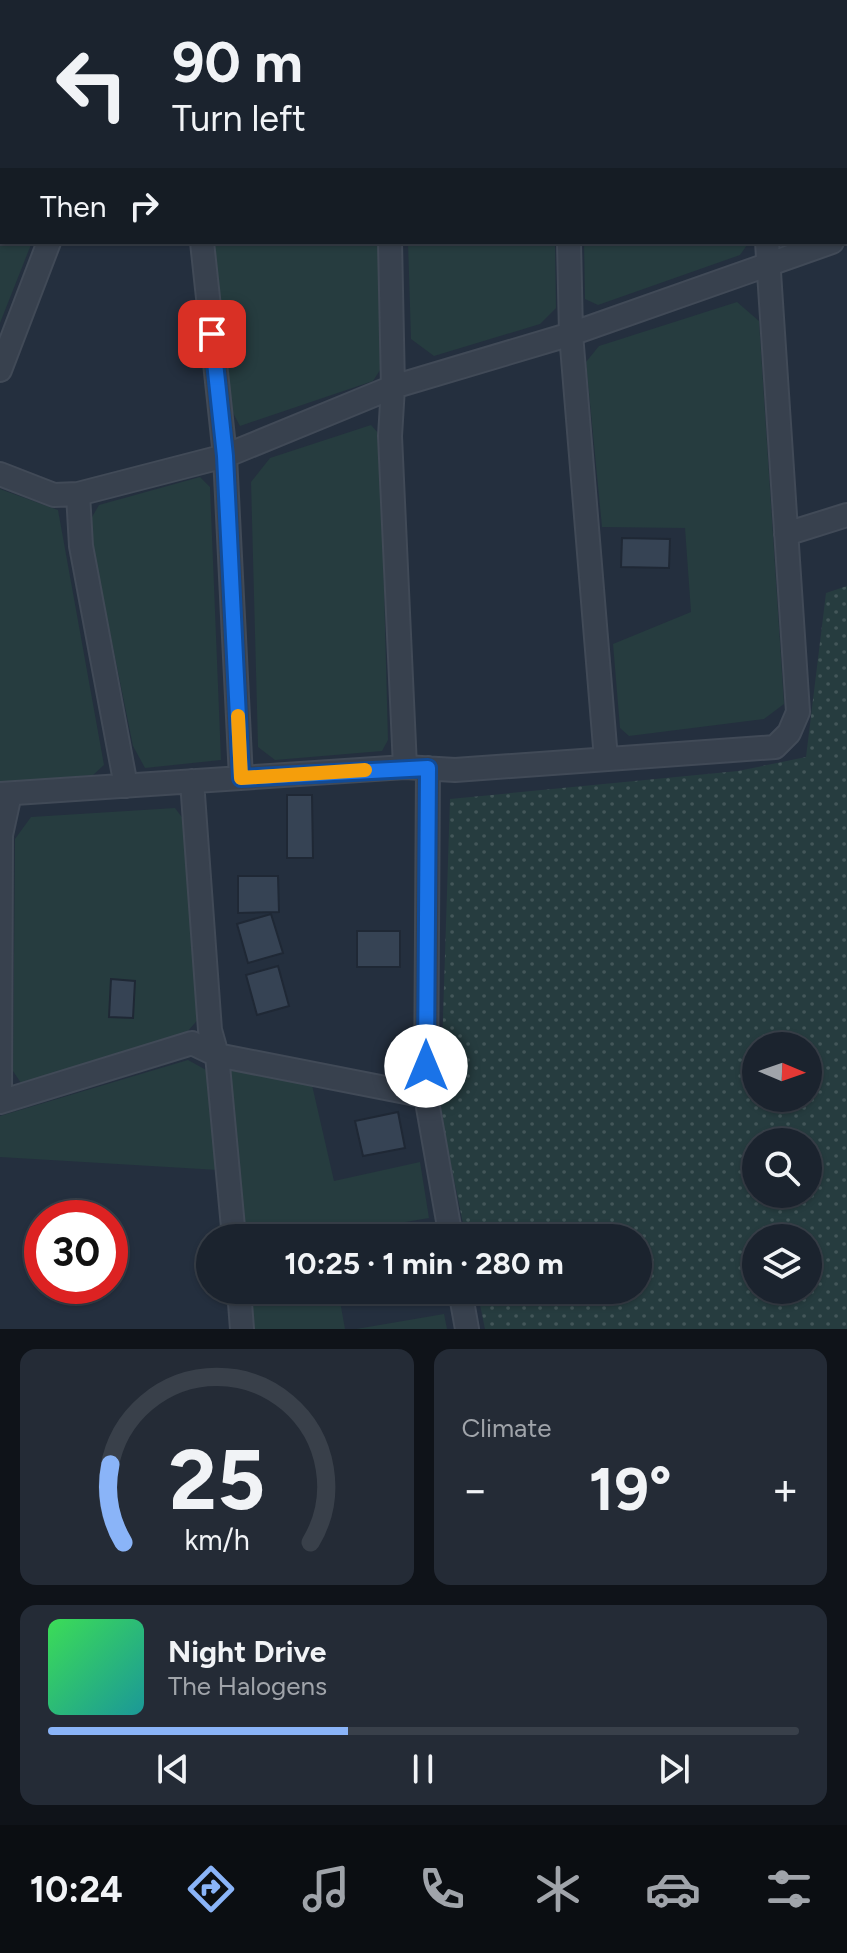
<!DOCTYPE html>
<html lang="en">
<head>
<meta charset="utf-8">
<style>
	:root { --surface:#1b232e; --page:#242b36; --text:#f1f3f6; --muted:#a0a4aa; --line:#39404a; --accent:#8ab4f8 }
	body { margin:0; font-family:Figtree,sans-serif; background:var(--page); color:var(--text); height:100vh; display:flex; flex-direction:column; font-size:30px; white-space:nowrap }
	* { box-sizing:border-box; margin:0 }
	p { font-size:26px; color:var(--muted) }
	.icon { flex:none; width:44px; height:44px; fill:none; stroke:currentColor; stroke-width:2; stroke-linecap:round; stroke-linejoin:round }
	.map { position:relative; height:1329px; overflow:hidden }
	.sheet { display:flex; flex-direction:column; gap:20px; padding:20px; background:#0f1319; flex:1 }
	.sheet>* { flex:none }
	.hud { position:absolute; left:0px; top:0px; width:848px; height:244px; box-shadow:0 2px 6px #0004,0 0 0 2px var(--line); background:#1b232e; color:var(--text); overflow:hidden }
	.needle { width:52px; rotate:92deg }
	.tools { position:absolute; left:742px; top:1032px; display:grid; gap:16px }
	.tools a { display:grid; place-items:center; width:80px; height:80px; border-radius:50%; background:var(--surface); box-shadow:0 2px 6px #0004,0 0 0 2px var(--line); font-size:40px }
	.speed { position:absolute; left:24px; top:1200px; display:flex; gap:16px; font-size:40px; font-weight:700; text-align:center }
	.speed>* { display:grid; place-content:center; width:104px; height:104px; border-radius:50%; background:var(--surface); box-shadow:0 2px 6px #0004,0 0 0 2px var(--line); line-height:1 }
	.speed .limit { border:12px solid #d22; background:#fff; color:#111 }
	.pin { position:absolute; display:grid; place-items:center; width:68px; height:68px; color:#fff; margin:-34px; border-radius:16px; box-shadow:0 4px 12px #0006 }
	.me { position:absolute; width:88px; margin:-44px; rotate:0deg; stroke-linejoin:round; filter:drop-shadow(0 0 6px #0008) }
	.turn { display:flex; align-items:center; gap:28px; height:168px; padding:0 40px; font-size:36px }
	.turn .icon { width:104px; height:104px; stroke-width:2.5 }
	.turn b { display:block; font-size:56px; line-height:68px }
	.then { display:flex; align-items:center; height:76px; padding:0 40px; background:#0003; gap:16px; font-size:30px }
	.big { font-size:60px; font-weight:700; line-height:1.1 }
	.sheet .tile { flex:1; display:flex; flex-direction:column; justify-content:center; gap:12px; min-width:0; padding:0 28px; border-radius:16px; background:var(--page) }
	.sheet .dial { align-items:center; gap:0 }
	.dial svg { height:208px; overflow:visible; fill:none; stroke:var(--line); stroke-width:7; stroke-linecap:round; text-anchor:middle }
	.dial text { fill:var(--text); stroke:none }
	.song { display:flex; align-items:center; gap:24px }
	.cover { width:96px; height:96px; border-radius:12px; background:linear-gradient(135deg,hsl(130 70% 55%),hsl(180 70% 35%)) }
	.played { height:8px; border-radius:4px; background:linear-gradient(90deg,var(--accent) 40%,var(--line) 40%) }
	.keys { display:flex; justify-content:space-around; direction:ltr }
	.heat { display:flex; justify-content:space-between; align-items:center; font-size:44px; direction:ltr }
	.sheet .tiles { flex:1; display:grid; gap:20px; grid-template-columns:1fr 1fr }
	.tile:last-child { grid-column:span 2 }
	.trip { position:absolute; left:196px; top:1224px; width:456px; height:80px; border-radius:40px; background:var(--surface); box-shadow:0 2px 6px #0004,0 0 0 2px var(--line); font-weight:700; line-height:80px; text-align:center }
	.tab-bar { display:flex; height:128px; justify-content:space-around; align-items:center; background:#0b0e12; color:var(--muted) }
	.tab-bar .icon { width:56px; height:56px }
	.tab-bar .active { color:var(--accent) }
	.tab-bar b { font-size:36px; color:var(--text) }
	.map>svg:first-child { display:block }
	.grass { fill:#263c3f }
	.park { fill:url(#park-dots); fill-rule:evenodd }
	.building { fill:#364354; stroke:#1f2835; stroke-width:2 }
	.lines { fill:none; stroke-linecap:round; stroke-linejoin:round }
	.minor-casing { stroke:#414a57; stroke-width:26 }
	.minor { stroke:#38414e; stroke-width:22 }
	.route-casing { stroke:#114b97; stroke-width:20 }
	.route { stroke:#1a73e8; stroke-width:14 }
	.slow { stroke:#f59e0b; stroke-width:14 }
</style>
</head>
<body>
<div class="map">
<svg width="847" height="1329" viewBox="0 0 847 1329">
	<defs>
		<pattern id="park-dots" width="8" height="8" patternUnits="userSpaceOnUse" patternTransform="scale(2)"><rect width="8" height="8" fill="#263c3f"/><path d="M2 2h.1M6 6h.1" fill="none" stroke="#435659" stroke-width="1.8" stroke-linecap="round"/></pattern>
	</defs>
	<rect width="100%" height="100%" fill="#242f3e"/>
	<path class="grass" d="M0,181l2,61h30l-32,81z
		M214,242h165l3,125 -9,14 -133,45 -8,-15z
		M408,242h147l1,66 -16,16 -106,32 -23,-17z
		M584,242h165l-9,13 -142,50 -13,-6z
		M737,302l22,19 25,383 -20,15 -135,17 -9,-8 -7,-84 78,-32 -6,-84 -83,-1 -16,-165 13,-16z
		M371,425l9,10 8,305 -6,11 -107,9 -17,-13 -7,-265 19,-24z
		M200,477l10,10 11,273 -76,8 -12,-22 -45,-222 11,-19z
		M0,489l58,21 46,255 -11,10 -93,8z
		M175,808l12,16 15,191 -15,17 -166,51 -8,-12 2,-232 16,-22z
		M188,1060l20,11 10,99 -218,-13v-41z
		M227,1069l85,16 22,96 86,-19 9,56 -99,17v3h-85z
		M250,1290h88l7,39h-91z
		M444,1314l3,15h-91z"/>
	<path class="park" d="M847,586v743h-362l-8,-39h161v-52h-172l-26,-127 10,-312 288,-28 68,-14 20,-164zM756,1046h52v52h-52zM756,1142h52v52h-52zM756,1238h52v52h-52z"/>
	<path class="building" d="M622,538l48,1 -1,29 -48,-1z
		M287,795h25l1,63h-26z
		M238,876h40l1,36 -41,1z
		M271,914l12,39 -35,10 -11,-39z
		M357,931h43v36h-43z
		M278,966l11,40 -32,9 -11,-40z
		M111,979l24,2 -2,37 -24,-1z
		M398,1112l7,36 -42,8 -8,-35z
		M380,1290h48l1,4 -46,8z"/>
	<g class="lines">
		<defs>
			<path id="minor" d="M383,0v2
				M752,0v2
				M563,2l4,-2
				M846,36l1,-1
				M0,169h2
				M202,242l23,214 16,322
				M390,242l3,145 -3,49 15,331
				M569,242l2,92 35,425
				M0,370l49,-128
				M0,474l54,21 24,-1 147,-38 168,-69 178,-53 261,-92
				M78,494l3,52 45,240
				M786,534l61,-19
				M428,768l-2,328 25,142
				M192,781l18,249 7,25 17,183
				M0,794l405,-27 50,3 320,-23 14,-14 9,-21 -31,-470
				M0,1101l1,-266 9,-41
				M0,1102l192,-59 25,12 209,41
				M239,1290l3,39
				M460,1290l7,39"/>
		</defs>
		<use href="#minor" class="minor-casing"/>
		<use href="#minor" class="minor"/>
	</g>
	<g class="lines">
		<defs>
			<path id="route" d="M212,334l13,122 16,322 187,-10 -2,298"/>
		</defs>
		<use href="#route" class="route-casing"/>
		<use href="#route" class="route"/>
		<path class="slow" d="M238,716l3,62 124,-8"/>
	</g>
</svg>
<div class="tools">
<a><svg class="needle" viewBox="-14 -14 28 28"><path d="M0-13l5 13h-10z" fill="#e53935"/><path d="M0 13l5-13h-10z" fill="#a0a4aa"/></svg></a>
<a><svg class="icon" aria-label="search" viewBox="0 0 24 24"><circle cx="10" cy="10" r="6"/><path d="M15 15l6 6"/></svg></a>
<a><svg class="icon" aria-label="layers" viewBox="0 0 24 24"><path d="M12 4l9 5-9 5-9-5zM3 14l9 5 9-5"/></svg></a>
</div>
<div class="speed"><div class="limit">30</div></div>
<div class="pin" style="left:212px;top:334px;background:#d93025"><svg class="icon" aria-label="arrive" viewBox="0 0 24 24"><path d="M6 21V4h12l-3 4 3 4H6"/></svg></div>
<svg class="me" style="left:426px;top:1066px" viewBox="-20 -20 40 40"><circle r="19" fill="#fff"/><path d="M0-13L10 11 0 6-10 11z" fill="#1a73e8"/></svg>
<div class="trip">10:25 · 1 min · 280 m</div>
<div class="hud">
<div class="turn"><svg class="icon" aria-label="left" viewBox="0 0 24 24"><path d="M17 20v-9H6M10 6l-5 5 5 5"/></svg><div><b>90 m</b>Turn left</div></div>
<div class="then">Then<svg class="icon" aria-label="right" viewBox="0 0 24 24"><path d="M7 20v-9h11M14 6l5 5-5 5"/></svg></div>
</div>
</div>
<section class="sheet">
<div class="tiles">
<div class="tile dial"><svg viewBox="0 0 100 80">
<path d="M14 69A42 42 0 1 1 86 69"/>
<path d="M14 69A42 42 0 0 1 9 39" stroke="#8ab4f8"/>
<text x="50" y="56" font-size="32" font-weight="700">25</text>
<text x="50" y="72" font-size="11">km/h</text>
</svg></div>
<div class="tile"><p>Climate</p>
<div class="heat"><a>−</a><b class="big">19°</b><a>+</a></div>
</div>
<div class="tile">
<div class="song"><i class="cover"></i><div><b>Night Drive</b><p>The Halogens</p></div></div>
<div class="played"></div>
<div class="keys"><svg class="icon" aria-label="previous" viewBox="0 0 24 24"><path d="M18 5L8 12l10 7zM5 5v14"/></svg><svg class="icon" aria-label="pause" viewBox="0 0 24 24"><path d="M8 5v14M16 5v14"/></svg><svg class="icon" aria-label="next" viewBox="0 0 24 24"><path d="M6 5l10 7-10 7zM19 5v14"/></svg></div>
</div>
</div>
</section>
<nav class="tab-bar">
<b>10:24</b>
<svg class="icon active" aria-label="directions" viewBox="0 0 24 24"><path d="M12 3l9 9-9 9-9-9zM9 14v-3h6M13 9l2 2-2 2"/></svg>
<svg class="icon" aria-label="music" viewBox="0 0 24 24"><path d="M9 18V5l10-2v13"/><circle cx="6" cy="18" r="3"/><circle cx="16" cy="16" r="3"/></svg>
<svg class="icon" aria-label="phone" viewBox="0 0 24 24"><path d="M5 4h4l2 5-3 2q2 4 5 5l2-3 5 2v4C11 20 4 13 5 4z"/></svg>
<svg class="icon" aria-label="climate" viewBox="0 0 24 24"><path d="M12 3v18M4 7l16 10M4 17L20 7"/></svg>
<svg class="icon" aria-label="car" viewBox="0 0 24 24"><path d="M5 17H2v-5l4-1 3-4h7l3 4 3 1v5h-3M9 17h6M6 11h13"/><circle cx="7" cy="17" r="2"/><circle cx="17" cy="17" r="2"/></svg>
<svg class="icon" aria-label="filters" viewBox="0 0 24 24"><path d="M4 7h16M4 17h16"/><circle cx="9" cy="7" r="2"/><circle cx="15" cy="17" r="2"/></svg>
</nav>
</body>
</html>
